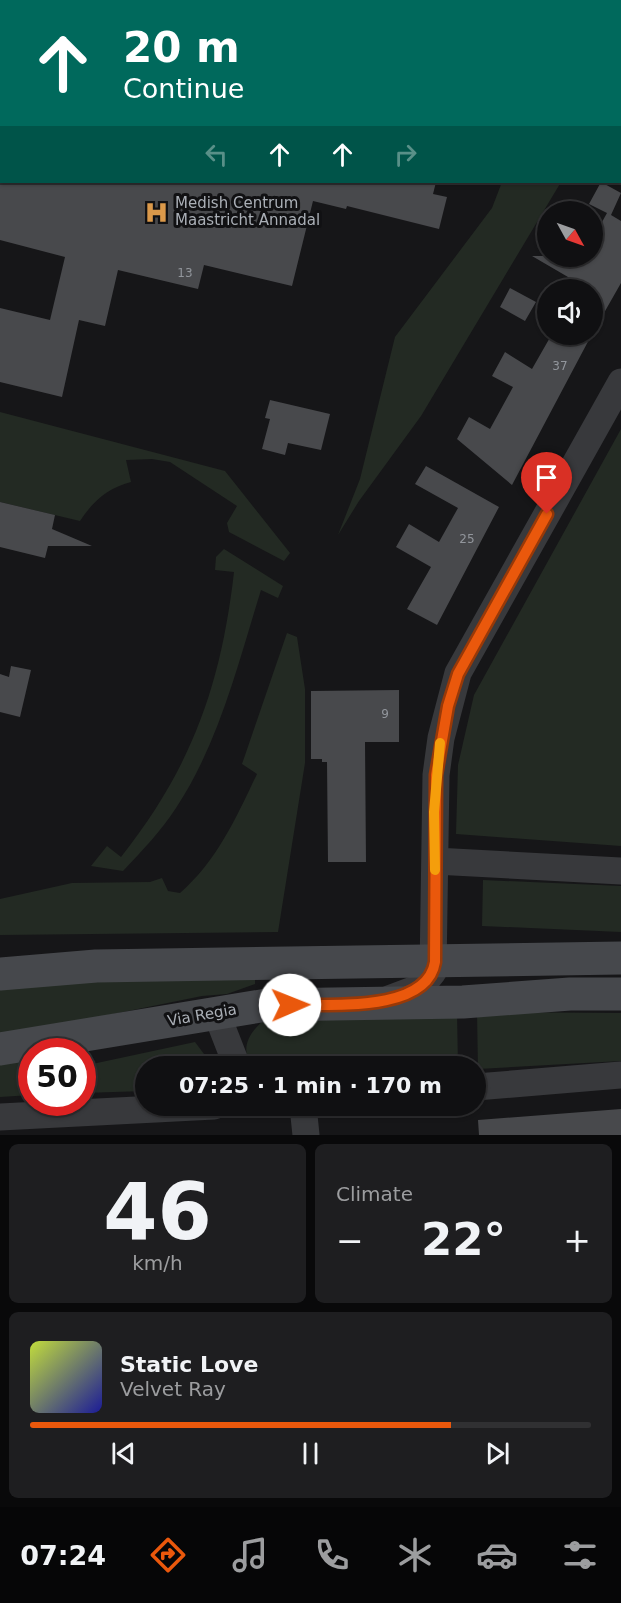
<!DOCTYPE html>
<html lang="en">
<head>
<meta charset="utf-8">
<style>
	:root { --surface:#101012; --page:#1e1e20; --text:#f1f3f6; --muted:#9c9d9f; --line:#303032; --accent:#ea580c }
	body { margin:0; font-family:"DejaVu Sans",sans-serif; background:var(--page); color:var(--text); height:100vh; display:flex; flex-direction:column; font-size:22px; white-space:nowrap }
	* { box-sizing:border-box; margin:0 }
	p { font-size:20px; color:var(--muted) }
	.icon { flex:none; width:33px; height:33px; fill:none; stroke:currentColor; stroke-width:2; stroke-linecap:round; stroke-linejoin:round }
	.map { position:relative; height:1135px; overflow:hidden }
	.panel { display:flex; flex-direction:column; gap:9px; padding:9px; background:#09090a; flex:1 }
	.panel>* { flex:none }
	.top-card { position:absolute; left:0px; top:0px; width:621px; height:183px; box-shadow:0 2px 4px #0004,0 0 0 2px var(--line); background:#00695c; color:#fff; overflow:hidden }
	.needle { width:39px; rotate:130deg }
	.tools { position:absolute; left:537px; top:201px; display:grid; gap:12px }
	.tools a { display:grid; place-items:center; width:66px; height:66px; border-radius:50%; background:var(--surface); box-shadow:0 2px 4px #0004,0 0 0 2px var(--line); font-size:30px }
	.speed { position:absolute; left:18px; top:1038px; display:flex; gap:12px; font-size:30px; font-weight:700; text-align:center }
	.speed>* { display:grid; place-content:center; width:78px; height:78px; border-radius:50%; background:var(--surface); box-shadow:0 2px 4px #0004,0 0 0 2px var(--line); line-height:1 }
	.speed .limit { border:9px solid #d22; background:#fff; color:#111 }
	.pin { position:absolute; display:grid; place-items:center; width:51px; height:51px; color:#fff; margin:-62px -26px; border-radius:50% 50% 50% 0; rotate:-45deg; box-shadow:0 0 6px #0007 }
	.pin .icon { rotate:45deg }
	.me { position:absolute; width:66px; margin:-33px; rotate:89deg; stroke-linejoin:round; filter:drop-shadow(0 0 4px #0008) }
	.turn { display:flex; align-items:center; gap:21px; height:126px; padding:0 24px; font-size:27px }
	.turn .icon { width:78px; height:78px; stroke-width:2.5 }
	.turn b { display:block; font-size:42px; line-height:51px }
	.lanes { display:flex; align-items:center; height:57px; padding:0 24px; background:#0003; justify-content:center; gap:30px; direction:ltr }
	.lanes .off { opacity:.35 }
	.big { font-size:45px; font-weight:800; line-height:1.1 }
	.panel .card { flex:1; display:flex; flex-direction:column; justify-content:center; gap:9px; min-width:0; padding:0 21px; border-radius:9px; background:var(--page) }
	.panel .dial { align-items:center; gap:0 }
	.dial b { font-size:78px; line-height:1 }
	.song { display:flex; align-items:center; gap:18px }
	.cover { width:72px; height:72px; border-radius:9px; background:linear-gradient(135deg,hsl(70 70% 55%),hsl(240 70% 35%)) }
	.played { height:6px; border-radius:3px; background:linear-gradient(90deg,var(--accent) 75%,var(--line) 75%) }
	.keys { display:flex; justify-content:space-around; direction:ltr }
	.heat { display:flex; justify-content:space-between; align-items:center; font-size:33px; direction:ltr }
	.panel .tiles { flex:1; display:grid; gap:9px; grid-template-columns:1fr 1fr }
	.card:last-child { grid-column:span 2 }
	.trip { position:absolute; left:135px; top:1056px; width:351px; height:60px; border-radius:30px; background:var(--surface); box-shadow:0 2px 4px #0004,0 0 0 2px var(--line); font-weight:800; line-height:60px; text-align:center }
	.dock { display:flex; height:96px; justify-content:space-around; align-items:center; background:#060607; color:var(--muted) }
	.dock .icon { width:42px; height:42px }
	.dock .on { color:var(--accent) }
	.dock b { font-size:27px; color:var(--text) }
	.map>svg:first-child { display:block }
	.green { fill:#232a23 }
	.building { fill:#48494c }
	.lines { fill:none; stroke-linecap:round; stroke-linejoin:round }
	.street { stroke:#38393c; stroke-width:27 }
	.secondary { stroke:#46484c; stroke-width:33 }
	.route-casing { stroke:#983908; stroke-width:15 }
	.route { stroke:#ea580c; stroke-width:10 }
	.slow { stroke:#f59e0b; stroke-width:10 }
	.labels { text-anchor:middle; stroke-width:6; stroke-linejoin:round; paint-order:stroke }
	.number-label { font-size:12px; fill:#92969c }
	.poi-label { font-size:15px; fill:#aaafb6; stroke:#111113; text-anchor:start }
	.street-label { font-size:15px; fill:#aaafb6; stroke:#111113 }
</style>
</head>
<body>
<div class="map">
<svg width="621" height="1135" viewBox="0 0 621 1135">
	<rect width="100%" height="100%" fill="#161618"/>
	<path class="green" d="M502,182h59l-140,234 -62,85 -21,34 22,-56 35,-142 97,-129z
		M0,412l225,59 65,82 -6,8 -55,-29 -2,-9 10,-17 -67,-44 -18,-3 -26,1 5,22c-23,6 -38,19 -51,39l-80,-19z
		M621,429v417l-165,-12 2,-69 16,-70z
		M224,549l59,37 -5,12 -17,-8c-23,74 -42,153 -85,218 -15,23 -34,43 -53,63l-32,-5 16,-20 14,11c71,-90 100,-172 113,-285l-19,-2 1,-13z
		M287,633l10,4 8,52v74l-27,169 -278,3v-36l72,-16 78,-1 12,-4 6,13 12,2c37,-32 56,-75 77,-119l-15,-10z
		M483,880l138,6v46l-139,-6z
		M255,976v8l-28,10 -25,2 -202,41v-52z
		M457,1012l1,54h-208c-9,-21 -1,-33 16,-48z
		M477,1012l144,1v48l-143,8z
		M195,1042l18,24h-67l-1,25 -62,2v-27z
		M31,1057v38l-31,2v-33z"/>
	<path class="building" d="M0,182h436l-3,12 14,3 -8,32 -92,-23 -1,3 -33,-8 -21,85 -88,-21 -6,24 -80,-19 -13,56 -26,-6 -17,77 -62,-15v-74l50,12 15,-63 -65,-17z
		M601,182l20,11 -10,22 10,6v62l-29,51v-44h-15l3,-6 -48,-28h60v-16l15,-27 -18,-9z
		M510,288l26,14 -11,19 -25,-14z
		M552,334h40l-80,151 -55,-46 12,-22 21,12 23,-42 -21,-11 13,-24 27,17z
		M270,400l60,14 -9,36 -33,-7 -3,12 -23,-6 8,-30 -5,-1z
		M426,466l73,41 -62,118 -30,-16 24,-42 -35,-20 13,-23 30,18 19,-34 -43,-24z
		M0,502l55,13 -3,14 40,17h-44l-3,12 -45,-11z
		M11,666l20,4 -11,47 -20,-5v-38l9,3z
		M399,690v52h-34l1,120h-38l-1,-100h-5v-3h-11v-68z
		M621,1109v26h-142l-1,-15z"/>
	<g class="lines">
		<path class="street" d="M435,861l186,10
			M389,999l32,-12 12,-15 3,-197 5,-37 17,-65 163,-291
			M216,1012l21,54
			M476,1087l145,-12
			M303,1106l3,29
			M0,1117l214,-11"/>
		<path class="secondary" d="M0,974l96,-8 525,-8
			M0,1049l267,-44 196,-3 107,-8h51"/>
	</g>
	<g class="lines">
		<defs>
			<path id="route" d="M290,1005c39,-1 137,8 145,-43l1,-187 12,-69 10,-32 89,-160"/>
		</defs>
		<use href="#route" class="route-casing"/>
		<use href="#route" class="route"/>
		<path class="slow" d="M435,870l-1,-58 6,-69"/>
	</g>
	<defs>
		<symbol id="hospital-bare" viewBox="-9 -9 18 18"><path d="M-5-5h3v3.5h4V-5h3V5h-3V1.5h-4V5h-3Z" fill="#db994a" stroke="#111113" stroke-width="2.5" paint-order="stroke"/></symbol>
	</defs>
	<g fill-rule="evenodd">
		<use href="#hospital-bare" x="140" y="196" width="33" height="33"/>
	</g>
	<g class="labels">
		<g class="number-label">
			<text x="185" y="277">13</text>
			<text x="560" y="370">37</text>
			<text x="467" y="543">25</text>
			<text x="385" y="718">9</text>
		</g>
		<g class="poi-label">
			<text x="175" y="208">Medish Centrum<tspan x="175" dy="17">Maastricht Annadal</tspan></text>
		</g>
		<g class="street-label">
			<text transform="translate(202 1015) rotate(-10)" y="5">Via Regia</text>
		</g>
	</g>
</svg>
<div class="tools">
<a><svg class="needle" viewBox="-14 -14 28 28"><path d="M0-13l5 13h-10z" fill="#e53935"/><path d="M0 13l5-13h-10z" fill="#9c9d9f"/></svg></a>
<a><svg class="icon" aria-label="sound" viewBox="0 0 24 24"><path d="M4 9h4l5-4v14l-5-4H4zM17 9q2 3 0 6"/></svg></a>
</div>
<div class="speed"><div class="limit">50</div></div>
<div class="pin" style="left:547px;top:514px;background:#d93025"><svg class="icon" aria-label="arrive" viewBox="0 0 24 24"><path d="M6 21V4h12l-3 4 3 4H6"/></svg></div>
<svg class="me" style="left:290px;top:1005px" viewBox="-20 -20 40 40"><circle r="19" fill="#fff"/><path d="M0-13L10 11 0 6-10 11z" fill="#ea580c"/></svg>
<div class="trip">07:25 · 1 min · 170 m</div>
<div class="top-card">
<div class="turn"><svg class="icon" aria-label="ahead" viewBox="0 0 24 24"><path d="M12 20V5M6 11l6-6 6 6"/></svg><div><b>20 m</b>Continue</div></div>
<div class="lanes"><svg class="icon off" aria-label="left" viewBox="0 0 24 24"><path d="M17 20v-9H6M10 6l-5 5 5 5"/></svg><svg class="icon" aria-label="ahead" viewBox="0 0 24 24"><path d="M12 20V5M6 11l6-6 6 6"/></svg><svg class="icon" aria-label="ahead" viewBox="0 0 24 24"><path d="M12 20V5M6 11l6-6 6 6"/></svg><svg class="icon off" aria-label="right" viewBox="0 0 24 24"><path d="M7 20v-9h11M14 6l5 5-5 5"/></svg></div>
</div>
</div>
<section class="panel">
<div class="tiles">
<div class="card dial"><b>46</b><p>km/h</p></div>
<div class="card"><p>Climate</p>
<div class="heat"><a>−</a><b class="big">22°</b><a>+</a></div>
</div>
<div class="card">
<div class="song"><i class="cover"></i><div><b>Static Love</b><p>Velvet Ray</p></div></div>
<div class="played"></div>
<div class="keys"><svg class="icon" aria-label="previous" viewBox="0 0 24 24"><path d="M18 5L8 12l10 7zM5 5v14"/></svg><svg class="icon" aria-label="pause" viewBox="0 0 24 24"><path d="M8 5v14M16 5v14"/></svg><svg class="icon" aria-label="next" viewBox="0 0 24 24"><path d="M6 5l10 7-10 7zM19 5v14"/></svg></div>
</div>
</div>
</section>
<nav class="dock">
<b>07:24</b>
<svg class="icon on" aria-label="directions" viewBox="0 0 24 24"><path d="M12 3l9 9-9 9-9-9zM9 14v-3h6M13 9l2 2-2 2"/></svg>
<svg class="icon" aria-label="music" viewBox="0 0 24 24"><path d="M9 18V5l10-2v13"/><circle cx="6" cy="18" r="3"/><circle cx="16" cy="16" r="3"/></svg>
<svg class="icon" aria-label="phone" viewBox="0 0 24 24"><path d="M5 4h4l2 5-3 2q2 4 5 5l2-3 5 2v4C11 20 4 13 5 4z"/></svg>
<svg class="icon" aria-label="climate" viewBox="0 0 24 24"><path d="M12 3v18M4 7l16 10M4 17L20 7"/></svg>
<svg class="icon" aria-label="car" viewBox="0 0 24 24"><path d="M5 17H2v-5l4-1 3-4h7l3 4 3 1v5h-3M9 17h6M6 11h13"/><circle cx="7" cy="17" r="2"/><circle cx="17" cy="17" r="2"/></svg>
<svg class="icon" aria-label="filters" viewBox="0 0 24 24"><path d="M4 7h16M4 17h16"/><circle cx="9" cy="7" r="2"/><circle cx="15" cy="17" r="2"/></svg>
</nav>
</body>
</html>
